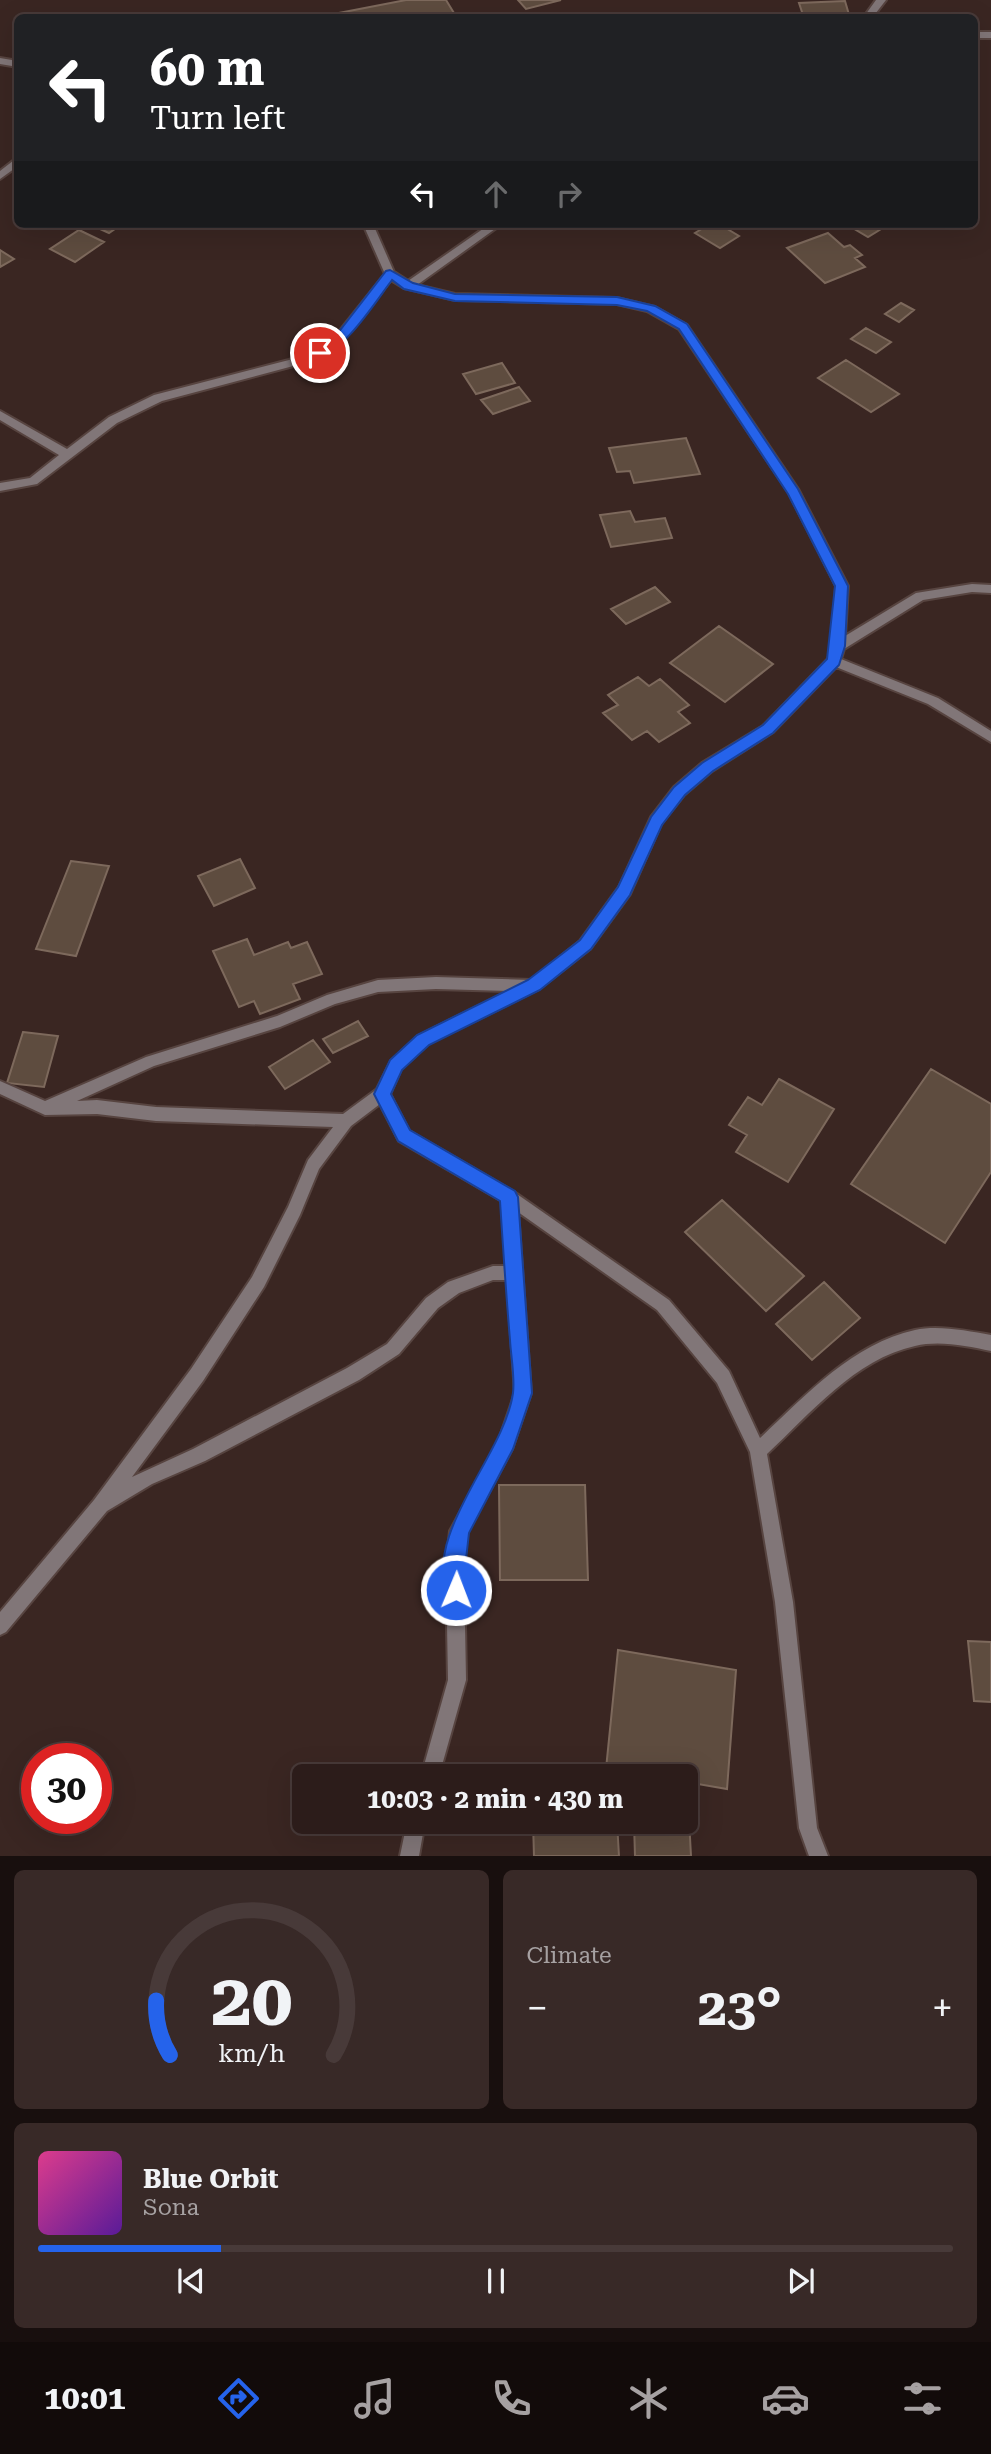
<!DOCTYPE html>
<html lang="en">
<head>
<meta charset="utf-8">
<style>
	:root { --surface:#2c1c1a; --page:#382927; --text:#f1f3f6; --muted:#a6a1a2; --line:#483a39; --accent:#2563eb }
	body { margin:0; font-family:"Roboto Serif",serif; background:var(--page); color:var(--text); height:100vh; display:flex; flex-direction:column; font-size:26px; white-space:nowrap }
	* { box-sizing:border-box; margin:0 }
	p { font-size:23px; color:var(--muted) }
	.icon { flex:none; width:38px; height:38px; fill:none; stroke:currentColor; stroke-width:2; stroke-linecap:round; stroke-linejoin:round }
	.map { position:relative; height:1856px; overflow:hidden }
	.drawer { display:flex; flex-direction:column; gap:14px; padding:14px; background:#180f0e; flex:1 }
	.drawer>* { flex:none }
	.hud { position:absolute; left:14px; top:14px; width:964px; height:214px; border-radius:10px; box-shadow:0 7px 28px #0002,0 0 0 2px var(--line); background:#202124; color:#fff; overflow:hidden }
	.speed { position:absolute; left:21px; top:1743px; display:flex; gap:14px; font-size:35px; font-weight:700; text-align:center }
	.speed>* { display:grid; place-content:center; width:91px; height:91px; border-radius:50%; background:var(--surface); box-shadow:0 7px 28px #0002,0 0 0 2px var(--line); line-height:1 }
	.speed .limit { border:10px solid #d22; background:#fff; color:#111 }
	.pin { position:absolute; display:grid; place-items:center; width:60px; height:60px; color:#fff; margin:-30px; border:4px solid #fff; border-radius:50%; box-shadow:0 2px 7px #0007 }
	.me { position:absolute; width:77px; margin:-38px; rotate:1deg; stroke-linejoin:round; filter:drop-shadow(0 0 5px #0008) }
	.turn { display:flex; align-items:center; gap:24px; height:147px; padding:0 21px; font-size:32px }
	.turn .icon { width:91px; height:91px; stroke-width:2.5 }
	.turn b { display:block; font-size:49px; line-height:60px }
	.lanes { display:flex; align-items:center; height:66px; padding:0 21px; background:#0003; justify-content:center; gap:35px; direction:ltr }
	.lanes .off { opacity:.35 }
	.big { font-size:52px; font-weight:700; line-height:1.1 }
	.drawer .widget { flex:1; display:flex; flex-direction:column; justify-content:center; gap:10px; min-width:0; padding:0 24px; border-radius:10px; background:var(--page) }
	.drawer .dial { align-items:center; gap:0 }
	.dial svg { height:182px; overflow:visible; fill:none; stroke:var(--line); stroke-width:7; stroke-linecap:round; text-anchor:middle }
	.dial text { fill:var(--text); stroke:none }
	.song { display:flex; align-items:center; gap:21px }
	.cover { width:84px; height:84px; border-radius:10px; background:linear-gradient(135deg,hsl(330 70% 55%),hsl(270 70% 35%)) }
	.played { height:7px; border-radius:4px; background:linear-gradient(90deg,var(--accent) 20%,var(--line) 20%) }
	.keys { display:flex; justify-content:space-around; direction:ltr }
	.heat { display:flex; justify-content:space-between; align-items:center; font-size:38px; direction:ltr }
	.drawer .tiles { flex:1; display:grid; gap:14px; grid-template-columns:1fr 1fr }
	.widget:last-child { grid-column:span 2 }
	.trip { position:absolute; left:292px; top:1764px; width:406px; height:70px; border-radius:10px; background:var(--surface); box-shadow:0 7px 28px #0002,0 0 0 2px var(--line); font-weight:700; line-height:70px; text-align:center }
	.menu { display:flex; height:112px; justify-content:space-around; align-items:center; background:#120b0a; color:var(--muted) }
	.menu .icon { width:49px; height:49px }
	.menu .on { color:var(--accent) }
	.menu b { font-size:32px; color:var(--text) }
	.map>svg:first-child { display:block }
	.building { fill:#5e4c3f; stroke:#7d695c; stroke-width:2 }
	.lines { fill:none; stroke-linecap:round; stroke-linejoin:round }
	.street-casing { stroke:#574440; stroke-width:4 }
	.street { fill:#817678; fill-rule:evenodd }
	.route { fill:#2563eb; stroke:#184099; stroke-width:2 }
</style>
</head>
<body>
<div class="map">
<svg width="991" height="1856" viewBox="0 0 991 1856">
	<rect width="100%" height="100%" fill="#3a2622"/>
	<path class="building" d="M406,0h40l11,18 -139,-1z
		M518,0h43l-35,9z
		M845,1l5,17h-46l-5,-15z
		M89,224h33l-13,9z
		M710,224h9l20,12 -19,12 -25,-15z
		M846,224h37l3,2 -18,11z
		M79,230l25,12 -29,20 -25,-13z
		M828,233l16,14 6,-2 12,10 -7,3 10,9 -40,16 -38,-35z
		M0,250l14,9 -14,8z
		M901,303l13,7 -15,12 -14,-8z
		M866,328l25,14 -15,11 -25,-14z
		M846,360l53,34 -28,18 -53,-34z
		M502,363l13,20 -39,11 -13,-20z
		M519,387l11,14 -37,13 -12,-14z
		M686,438l14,36 -66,9 -4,-12 -13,1 -8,-24z
		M630,511l5,11 30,-4 7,20 -61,9 -11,-32z
		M655,587l15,15 -44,22 -15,-15z
		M719,626l54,38 -48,38 -55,-39z
		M638,677l11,9 11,-7 29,26 -11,7 12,11 -31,19 -12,-11 -15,9 -29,-27 15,-8 -10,-10z
		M240,859l15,29 -41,18 -16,-30z
		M71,861l38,5 -33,90 -40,-7z
		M247,939l7,16 34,-13 3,6 16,-6 15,32 -29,10 7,15 -40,15 -6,-13 -15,6 -26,-56z
		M358,1021l10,15 -35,17 -10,-14z
		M23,1032l35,4 -14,51 -37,-4z
		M313,1040l17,22 -45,27 -16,-22z
		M931,1069l60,35v68l-46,71 -94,-59z
		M779,1079l55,30 -46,73 -52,-30 11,-17 -18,-10 19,-28 14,8z
		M722,1200l82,76 -38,35 -81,-79z
		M824,1282l36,36 -48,42 -36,-36z
		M499,1485h86l3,95h-88z
		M968,1641l23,1v60l-17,-1z
		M618,1650l118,20 -9,119 -41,-7v-6h-37l-43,-7z
		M686,1819h3l2,37h-56l-1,-34h52z
		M533,1822h84l2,34h-85z"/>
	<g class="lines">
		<defs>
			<path id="street" d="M876,0h10l-14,18h-9z
				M975,32h16v6h-16z
				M0,58l18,3v6l-18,-3z
				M18,157v9l-18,13v-8z
				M363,224h10l21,48 14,9 82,-57h12l-85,61 38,9 162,4 38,9 32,18 111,164 50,97 -3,50 71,-43 56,-9 19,1v8l-19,-1 -49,8 -79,49 -3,10 97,39 53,33v11l-63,-38 -92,-37 -63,65 -61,39 -28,24 -23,29 -31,70 -40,55 -51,40 -111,55 -27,25 -11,25 19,37 105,61 155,108 60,71 31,67c46,-43 92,-94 155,-108 24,-5 52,1 76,5v16c-24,-5 -52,-11 -76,-5 -60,13 -105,68 -148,108l26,148 24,226 11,28h-19l-10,-28 -24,-226 -25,-150 -33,-69 -60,-73 -139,-98 13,181 -19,56 -45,84 -3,35 2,112 -27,96h-18l27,-96 -2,-112 4,-37 49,-91 16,-47 -8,-113h-14l-34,13 -21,15 -39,46 -40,26 -154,81 -53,23 -45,27 -101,121 -6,3v-23l94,-112 97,-131 61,-92 36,-70 20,-47 25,-33 -177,-6 -59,-7 -52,1 -45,-21v-13l45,20 101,-44 131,-41 50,-21 51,-15 58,-3 95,3 49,-39 39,-54 32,-70 23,-30 28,-24 61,-37 65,-67 4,-13 4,-60 -47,-93 -110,-164 -32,-18 -30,-7 -162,-4 -51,-12 -13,-8 -49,62 -18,13 -27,10 -135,36 -45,22 -80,61 -37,7v-8l30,-5 29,-23 -59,-35v-9l67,38 42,-32 45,-22 135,-35 27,-9 18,-13 51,-64zM436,989l73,2 -91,45 -27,25 -14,28 -34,25 -187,-7 -59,-7 -20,1 77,-35 126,-39 55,-23 43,-12zM380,1104l19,37 103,60 4,65h-13l-45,16 -22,16 -39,46 -40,24 -154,81 -61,28 71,-96 61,-94 36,-72 19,-46 32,-43z
				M407,1822h18l-6,34h-19z"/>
		</defs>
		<use href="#street" class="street-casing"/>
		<use href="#street" class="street"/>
	</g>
	<path class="route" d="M390,270l23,13 42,11 162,3 38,9 32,18 111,165 50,97 -3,60 -6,19 -66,68 -60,38 -28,24 -23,30 -32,70 -39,54 -51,41 -111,55 -27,25 -11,24 19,36 105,61 3,6 14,196 -19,56 -44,84 -4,35 1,22 -3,7 -7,3 -8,-3c-26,-64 56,-141 65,-204 2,-16 -2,-36 -3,-53 -4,-46 -7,-93 -10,-139l-102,-60 -24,-47 16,-34 27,-25 111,-55 52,-40 38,-53 33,-70 23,-30 28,-24 61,-38 64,-66 8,-73 -47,-92 -109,-165 -32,-18 -30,-6 -162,-4 -51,-12 -12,-9c-14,18 -53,80 -77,76v-6l19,-12 52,-67z"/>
</svg>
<div class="speed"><div class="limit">30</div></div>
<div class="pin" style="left:320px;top:353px;background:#d93025"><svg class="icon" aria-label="arrive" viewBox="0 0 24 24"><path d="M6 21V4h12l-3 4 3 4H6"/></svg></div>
<svg class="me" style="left:456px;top:1590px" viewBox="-20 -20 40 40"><circle r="17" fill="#2563eb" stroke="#fff" stroke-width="3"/><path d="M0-11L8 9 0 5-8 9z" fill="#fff"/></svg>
<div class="trip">10:03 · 2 min · 430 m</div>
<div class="hud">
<div class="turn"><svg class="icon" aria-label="left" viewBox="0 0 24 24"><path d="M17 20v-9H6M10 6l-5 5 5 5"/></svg><div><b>60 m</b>Turn left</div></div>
<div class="lanes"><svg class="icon" aria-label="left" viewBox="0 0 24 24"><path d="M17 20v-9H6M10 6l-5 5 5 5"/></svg><svg class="icon off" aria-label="ahead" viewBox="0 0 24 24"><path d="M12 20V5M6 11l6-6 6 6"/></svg><svg class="icon off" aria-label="right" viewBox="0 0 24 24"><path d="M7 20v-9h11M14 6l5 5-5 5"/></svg></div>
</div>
</div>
<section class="drawer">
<div class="tiles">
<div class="widget dial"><svg viewBox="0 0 100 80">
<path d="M14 69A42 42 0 1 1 86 69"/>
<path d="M14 69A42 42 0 0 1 8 45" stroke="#2563eb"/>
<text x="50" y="56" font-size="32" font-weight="700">20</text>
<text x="50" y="72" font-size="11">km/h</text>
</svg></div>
<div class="widget"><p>Climate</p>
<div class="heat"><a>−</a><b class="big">23°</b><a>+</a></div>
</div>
<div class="widget">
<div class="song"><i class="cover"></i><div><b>Blue Orbit</b><p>Sona</p></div></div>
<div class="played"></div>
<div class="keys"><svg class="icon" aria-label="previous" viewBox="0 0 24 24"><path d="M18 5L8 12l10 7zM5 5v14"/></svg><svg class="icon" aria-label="pause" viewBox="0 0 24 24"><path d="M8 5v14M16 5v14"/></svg><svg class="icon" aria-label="next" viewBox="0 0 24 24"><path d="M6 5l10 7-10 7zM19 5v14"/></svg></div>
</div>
</div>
</section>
<nav class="menu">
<b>10:01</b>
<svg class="icon on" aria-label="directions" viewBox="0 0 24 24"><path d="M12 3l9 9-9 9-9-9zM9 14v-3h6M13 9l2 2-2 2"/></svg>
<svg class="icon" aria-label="music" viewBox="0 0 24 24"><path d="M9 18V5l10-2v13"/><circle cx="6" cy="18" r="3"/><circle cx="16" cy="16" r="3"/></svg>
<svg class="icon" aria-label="phone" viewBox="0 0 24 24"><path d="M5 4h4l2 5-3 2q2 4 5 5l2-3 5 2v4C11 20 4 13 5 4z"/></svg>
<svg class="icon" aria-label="climate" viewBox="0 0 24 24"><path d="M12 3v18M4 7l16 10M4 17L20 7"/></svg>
<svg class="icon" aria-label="car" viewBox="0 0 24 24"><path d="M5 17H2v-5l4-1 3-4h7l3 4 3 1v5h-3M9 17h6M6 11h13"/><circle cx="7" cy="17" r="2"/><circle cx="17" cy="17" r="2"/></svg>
<svg class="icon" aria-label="filters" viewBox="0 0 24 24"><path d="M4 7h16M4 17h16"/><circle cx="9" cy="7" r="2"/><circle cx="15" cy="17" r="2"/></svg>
</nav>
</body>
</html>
